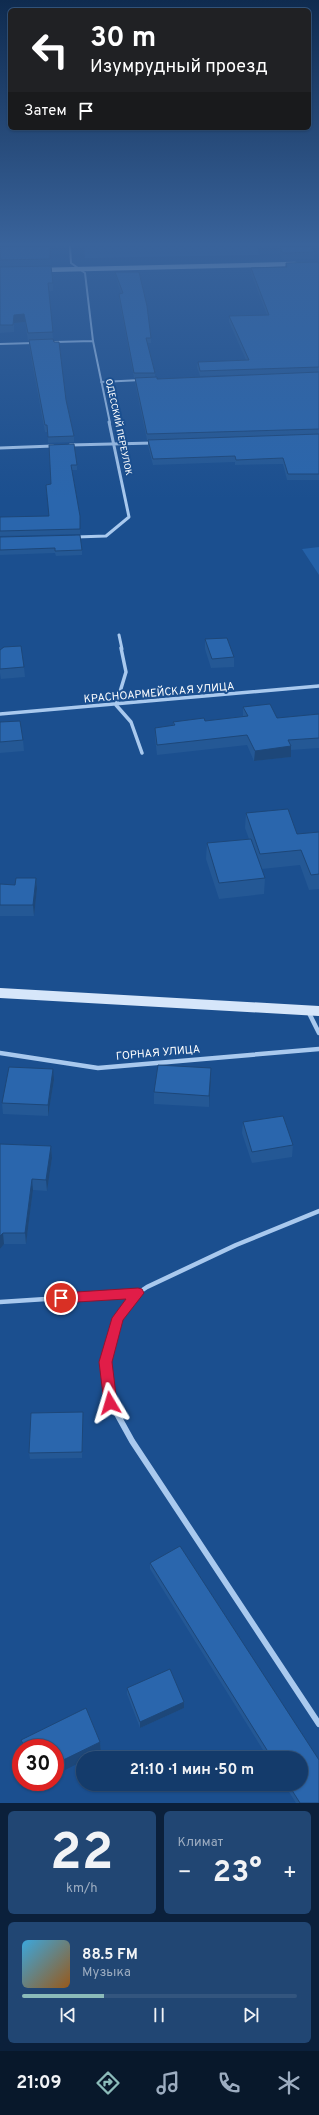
<!DOCTYPE html>
<html lang="ru">
<head>
<meta charset="utf-8">
<style>
	:root { --surface:#143b6b; --page:#214673; --text:#f1f3f6; --muted:#9dadc1; --line:#33557e; --accent:#8bbbb9 }
	body { margin:0; font-family:Overpass,sans-serif; background:var(--page); color:var(--text); height:100vh; display:flex; flex-direction:column; font-size:15px; white-space:nowrap }
	* { box-sizing:border-box; margin:0 }
	p { font-size:13px; color:var(--muted) }
	.icon { flex:none; width:22px; height:22px; fill:none; stroke:currentColor; stroke-width:2; stroke-linecap:round; stroke-linejoin:round }
	.map { position:relative; height:1803px; overflow:hidden }
	.panel { display:flex; flex-direction:column; gap:8px; padding:8px; background:#0b203b; flex:1 }
	.panel>* { flex:none }
	.banner { position:absolute; left:8px; top:8px; width:303px; height:122px; border-radius:6px; box-shadow:0 1px 3px #0004,0 0 0 1px var(--line); background:#202124; color:#fff; overflow:hidden }
	.speed { position:absolute; left:12px; top:1739px; display:flex; gap:8px; font-size:20px; font-weight:700; text-align:center }
	.speed>* { display:grid; place-content:center; width:52px; height:52px; border-radius:50%; background:var(--surface); box-shadow:0 1px 3px #0004,0 0 0 1px var(--line); line-height:1 }
	.speed .limit { border:6px solid #d22; background:#fff; color:#111 }
	.pin { position:absolute; display:grid; place-items:center; width:34px; height:34px; color:#fff; margin:-17px; border:2px solid #fff; border-radius:50%; box-shadow:0 1px 4px #0007 }
	.me { position:absolute; width:44px; margin:-22px; rotate:353deg; stroke-linejoin:round; filter:drop-shadow(0 0 3px #0008) }
	.turn { display:flex; align-items:center; gap:14px; height:84px; padding:0 16px; font-size:18px }
	.turn .icon { width:52px; height:52px; stroke-width:2.5 }
	.turn b { display:block; font-size:28px; line-height:34px }
	.then { display:flex; align-items:center; height:38px; padding:0 16px; background:#0003; gap:8px; font-size:15px }
	.big { font-size:30px; font-weight:700; line-height:1.1 }
	.panel .widget { flex:1; display:flex; flex-direction:column; justify-content:center; gap:6px; min-width:0; padding:0 14px; border-radius:6px; background:var(--page) }
	.panel .dial { align-items:center; gap:0 }
	.dial b { font-size:52px; line-height:1 }
	.song { display:flex; align-items:center; gap:12px }
	.cover { width:48px; height:48px; border-radius:6px; background:linear-gradient(135deg,hsl(200 70% 55%),hsl(30 70% 35%)) }
	.played { height:4px; border-radius:2px; background:linear-gradient(90deg,var(--accent) 30%,var(--line) 30%) }
	.keys { display:flex; justify-content:space-around; direction:ltr }
	.heat { display:flex; justify-content:space-between; align-items:center; font-size:22px; direction:ltr }
	.panel .tiles { flex:1; display:grid; gap:8px; grid-template-columns:1fr 1fr }
	.widget:last-child { grid-column:span 2 }
	.trip { position:absolute; left:76px; top:1751px; width:232px; height:40px; border-radius:20px; background:var(--surface); box-shadow:0 1px 3px #0004,0 0 0 1px var(--line); font-weight:700; line-height:40px; text-align:center }
	.menu { display:flex; height:64px; justify-content:space-around; align-items:center; background:#08182b; color:var(--muted) }
	.menu .icon { width:28px; height:28px }
	.menu .current { color:var(--accent) }
	.menu b { font-size:18px; color:var(--text) }
	.map>svg:first-child { display:block }
	.green { fill:#2461a8 }
	.lines { fill:none; stroke-linecap:round; stroke-linejoin:round }
	.street-far4 { stroke:#a9c9ee; stroke-width:2 }
	.street-far3 { stroke:#a9c9ee; stroke-width:3 }
	.street-far2 { stroke:#a9c9ee; stroke-width:3.5 }
	.street-far1 { stroke:#a9c9ee; stroke-width:4.5 }
	.street { stroke:#a9c9ee; stroke-width:6 }
	.secondary-far1 { stroke:#d6e6fa; stroke-width:4.5 }
	.secondary { stroke:#d6e6fa; stroke-width:10 }
	.wall { fill:#245895 }
	.shaded-wall { fill:#1d4779 }
	.building { fill:#2a66ad; stroke:#1d4779 }
	.route { fill:#e11d48; stroke:#92132f }
	.labels { text-anchor:middle; stroke-width:4; stroke-linejoin:round; paint-order:stroke }
	.far-street-label { font-size:9px; fill:#fff; stroke:#1b4f8f }
	.street-label { font-size:11px; fill:#fff; stroke:#1b4f8f }
</style>
</head>
<body>
<div class="map">
<svg width="319" height="1803" viewBox="0 0 319 1803">
	<rect width="100%" height="100%" fill="#1b4f8f"/>
	<path class="green" d="M84,247h173l3,8 -175,3z
		M319,547v28l-17,-26z"/>
	<g class="lines">
		<path class="street-far4" d="M70,247l1,16 14,10 8,68 17,82
			M55,342l38,-1
			M0,344l34,-1
			M101,382l40,-2"/>
		<path class="street-far3" d="M70,445l83,-2
			M0,448l53,-2
			M76,537l30,-1 23,-19 -20,-95
			M119,635l3,14"/>
		<path class="street-far2" d="M121,648l5,24 -10,33 15,17 11,31
			M0,714l319,-28"/>
		<path class="street-far1" d="M308,1011l11,22
			M0,1053l98,15 221,-19
			M0,1302l138,-9
			M119,1317l19,-24 9,-6 89,-42 83,-34"/>
		<path class="street" d="M119,1316l-13,46 5,41 21,38 187,283"/>
		<path class="secondary-far1" d="M41,270l254,-6"/>
		<path class="secondary" d="M0,993l319,18"/>
	</g>
	<path class="wall" d="M0,247h50l1,19 -51,1z
		M277,247h35l3,5 -1,7 -32,1z
		M286,263l33,1v216h-32l-4,-16 -48,1v-3l-82,3 -5,-19v-6l66,-2 -67,2 -12,-57v-5h-1l-15,-79v-5h2l-5,-17 -1,-5 36,66v5h-3l7,30v4l2,2 103,-5 -60,2 -3,-9 1,-5 48,-2 -17,-38v-6l38,-1 -16,-42v-5l34,-1z
		M0,267l53,16v8h-4l4,48 21,97v6l-26,1v-11h-3l-16,-86v-5h-1l-3,-19 -11,1v9l-14,1z
		M49,445l28,20v5h-5l8,46v18l-80,2v-19l49,-1 -3,-31 5,-1z
		M0,537l82,13v5l-26,1 -1,-3 -55,2z
		M205,639l29,18v10l-23,1 -6,-19z
		M0,650l24,17 1,10 -24,2 -1,-6z
		M243,707l34,11 42,-4v34l-28,2v7l-37,4 -7,-16 -90,10 -2,-17v-10l18,-2v-4l32,-1 38,-5z
		M0,722l23,18 1,11 -24,2z
		M246,813l51,21 22,-2v57l-10,1 -9,-25 -38,4 3,9 -1,16 -45,5 -13,-40 1,-16 42,-4 -4,-11z
		M36,878l1,11 -3,27h-34v-32l15,1z
		M211,1079l-2,28 -55,-3v-12z
		M54,1080l-6,36 -45,-2 -1,-11z
		M243,1122l50,23 -1,12 -40,6 -10,-30z
		M0,1144l51,2 1,12 -5,33 -14,-1 -7,54h-22l-4,5z
		M83,1418l-1,40 -52,1 -1,-6z
		M180,1546l139,214v43h-23l-12,-19h17v-26h-33l-118,-189v-6z
		M127,1688l57,14v6l-44,20 -13,-34z
		M21,1740l79,2 1,10 -12,6h-6l-28,-10h-33z"/>
	<path class="shaded-wall" d="M24,314l1,8 -11,1v9v-17z
		M291,746v11l-37,4 1,-10z
		M36,878l1,11 -3,27 -1,-11z
		M211,1068v11l-2,28v-11z
		M53,1069l1,11 -6,36v-11z
		M51,1146l1,12 -5,33 -1,-11z
		M32,1179l1,11 -7,54 -1,-11z
		M3,1233l1,11 -4,5v-13z
		M184,1702v6l-44,20v-6z
		M100,1742l1,10 -12,6h-6v3l-28,14v-11z
		M36,1782h5l-5,2z"/>
	<path class="building" d="M0,247h50v12l-50,1z
		M280,247h32l3,5 -32,1z
		M318,262l1,2v103l-119,4 -2,-9 51,-2 -20,-44 40,-1 -18,-47 36,-1 -1,-4z
		M51,266l2,17h-5l5,49 -25,1 -4,-19 -10,1 -1,10h-13v-58z
		M115,272h24l8,34 4,32h-5l9,35h-21l-15,-79 4,-1z
		M53,339l1,3h5l7,58 8,36 -26,1 -1,-12h-2l-16,-85z
		M319,372v57l-172,5 -12,-56 22,-1v2z
		M319,434v40h-31l-5,-16 -47,2 -1,-4 -82,3 -5,-19z
		M74,444l3,21h-6l9,51v13l-80,2v-14l49,-1 -3,-31 5,-1 -2,-39z
		M80,535l2,15 -27,1v-3l-55,2v-13z
		M227,638l7,19 -22,2 -7,-20z
		M21,646l3,21 -24,2v-19l4,-3z
		M270,704l7,14 42,-4v24l-31,2 3,6 -36,5 -8,-16 -90,10 -2,-17 20,-3 -2,-3 31,-4 1,3 43,-5 -5,-9z
		M20,721l3,19 -23,2v-20z
		M288,809l9,25 22,-2v42l-8,1 -10,-25 -41,4 -14,-41z
		M251,839l14,39 -46,5 -12,-40z
		M16,878h20l-3,27h-33v-21l15,1z
		M158,1065l53,3 -2,28 -55,-4z
		M9,1067l44,2 -5,36 -46,-2z
		M283,1116l10,29 -41,7 -9,-30z
		M0,1144l51,2 -5,34 -14,-1 -7,54h-22l-3,3z
		M83,1412l-1,40 -53,1 2,-40z
		M180,1546l139,214v43h-19l-12,-19h13v-26h-29l-122,-195z
		M170,1669l14,33 -44,20 -13,-34z
		M86,1708l14,34 -45,22v-16h-30l-4,-8z"/>
	<linearGradient id="sky" x2="0" y2="1"><stop stop-color="#0f2b4f"/><stop offset="0.49" stop-color="#39639b"/><stop offset="1" stop-color="#39639b" stop-opacity="0"/></linearGradient>
	<rect width="319" height="499" fill="url(#sky)"/>
	<path class="route" d="M138,1288l4,1 2,4 -21,27 -11,42 5,41 -2,4 -5,2 -4,-2 -2,-4 -5,-41 13,-44 14,-19 -65,4 -4,-1 -2,-4 2,-3 4,-2z"/>
	<g class="labels">
		<g class="far-street-label">
			<text transform="translate(119 427) rotate(78)" y="3">ОДЕССКИЙ ПЕРЕУЛОК</text>
		</g>
		<g class="street-label">
			<text transform="translate(159 692) rotate(-5)" y="4">КРАСНОАРМЕЙСКАЯ УЛИЦА</text>
			<text transform="translate(158 1052) rotate(-5)" y="4">ГОРНАЯ УЛИЦА</text>
		</g>
	</g>
</svg>
<div class="speed"><div class="limit">30</div></div>
<div class="pin" style="left:61px;top:1298px;background:#d93025"><svg class="icon" aria-label="arrive" viewBox="0 0 24 24"><path d="M6 21V4h12l-3 4 3 4H6"/></svg></div>
<svg class="me" style="left:110px;top:1403px" viewBox="-20 -20 40 40"><path d="M0-17L14 15 0 8-14 15z" fill="#e11d48" stroke="#fff" stroke-width="4"/></svg>
<div class="trip">21:10 · 1 мин · 50 m</div>
<div class="banner">
<div class="turn"><svg class="icon" aria-label="left" viewBox="0 0 24 24"><path d="M17 20v-9H6M10 6l-5 5 5 5"/></svg><div><b>30 m</b>Изумрудный проезд</div></div>
<div class="then">Затем<svg class="icon" aria-label="arrive" viewBox="0 0 24 24"><path d="M6 21V4h12l-3 4 3 4H6"/></svg></div>
</div>
</div>
<section class="panel">
<div class="tiles">
<div class="widget dial"><b>22</b><p>km/h</p></div>
<div class="widget"><p>Климат</p>
<div class="heat"><a>−</a><b class="big">23°</b><a>+</a></div>
</div>
<div class="widget">
<div class="song"><i class="cover"></i><div><b>88.5 FM</b><p>Музыка</p></div></div>
<div class="played"></div>
<div class="keys"><svg class="icon" aria-label="previous" viewBox="0 0 24 24"><path d="M18 5L8 12l10 7zM5 5v14"/></svg><svg class="icon" aria-label="pause" viewBox="0 0 24 24"><path d="M8 5v14M16 5v14"/></svg><svg class="icon" aria-label="next" viewBox="0 0 24 24"><path d="M6 5l10 7-10 7zM19 5v14"/></svg></div>
</div>
</div>
</section>
<nav class="menu">
<b>21:09</b>
<svg class="icon current" aria-label="directions" viewBox="0 0 24 24"><path d="M12 3l9 9-9 9-9-9zM9 14v-3h6M13 9l2 2-2 2"/></svg>
<svg class="icon" aria-label="music" viewBox="0 0 24 24"><path d="M9 18V5l10-2v13"/><circle cx="6" cy="18" r="3"/><circle cx="16" cy="16" r="3"/></svg>
<svg class="icon" aria-label="phone" viewBox="0 0 24 24"><path d="M5 4h4l2 5-3 2q2 4 5 5l2-3 5 2v4C11 20 4 13 5 4z"/></svg>
<svg class="icon" aria-label="climate" viewBox="0 0 24 24"><path d="M12 3v18M4 7l16 10M4 17L20 7"/></svg>
</nav>
</body>
</html>
